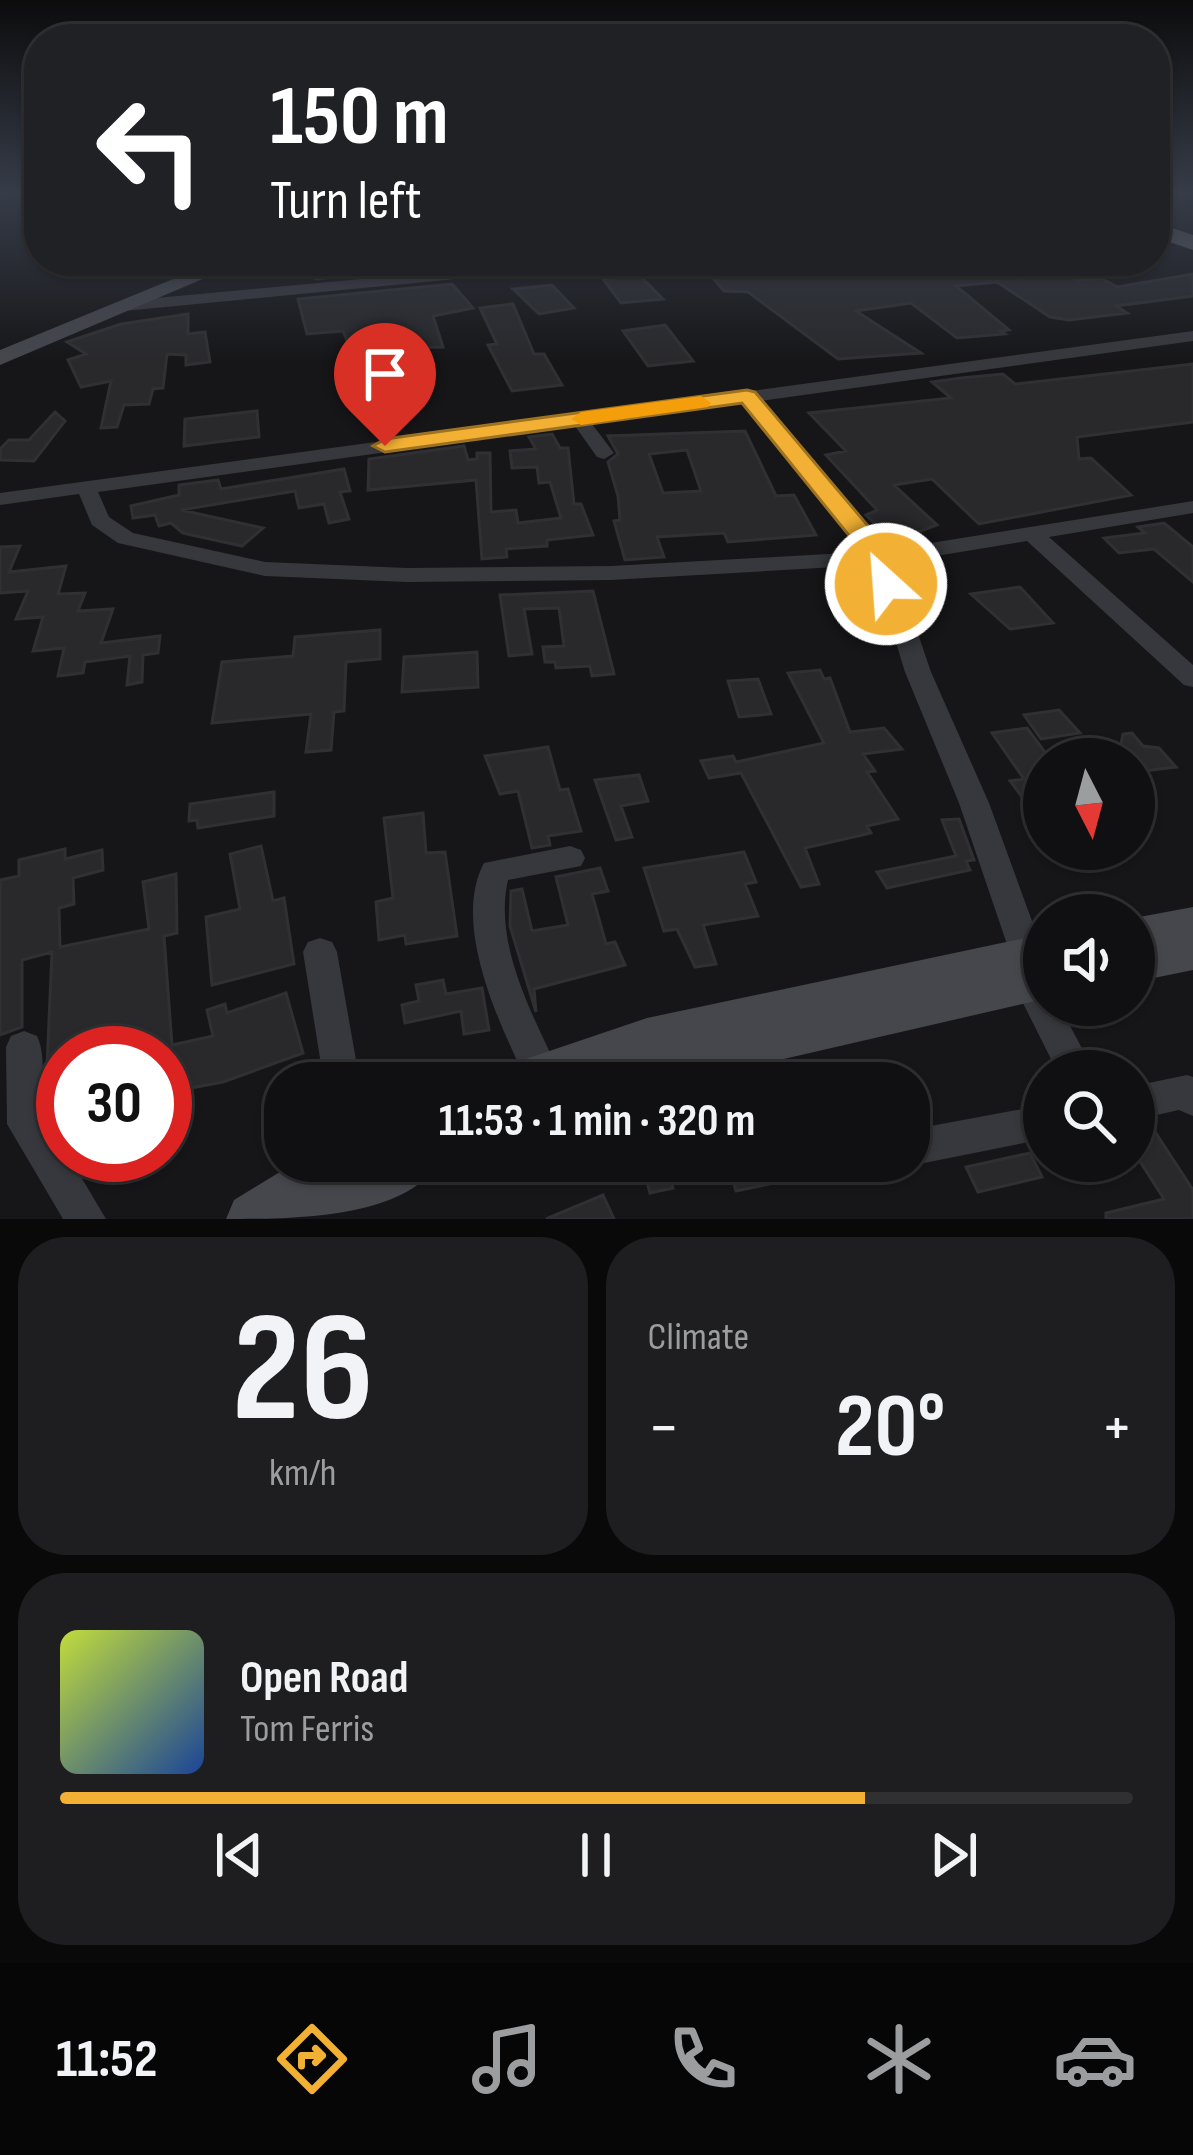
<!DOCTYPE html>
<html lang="en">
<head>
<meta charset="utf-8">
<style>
	:root { --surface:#101012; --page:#1e1e20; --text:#f1f3f6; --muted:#9c9d9f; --line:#303032; --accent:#f2b134 }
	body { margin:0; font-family:"Sofia Sans Condensed",sans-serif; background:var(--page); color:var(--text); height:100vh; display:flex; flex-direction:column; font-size:45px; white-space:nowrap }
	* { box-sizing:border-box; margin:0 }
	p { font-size:39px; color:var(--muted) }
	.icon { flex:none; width:66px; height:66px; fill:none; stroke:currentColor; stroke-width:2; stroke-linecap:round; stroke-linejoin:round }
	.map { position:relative; height:1219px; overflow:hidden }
	.sheet { display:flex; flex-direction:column; gap:18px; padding:18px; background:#09090a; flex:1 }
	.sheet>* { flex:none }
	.top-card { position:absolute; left:24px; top:24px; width:1146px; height:252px; border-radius:48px; box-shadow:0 3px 9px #0004,0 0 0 3px var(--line); background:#202124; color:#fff; overflow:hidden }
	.needle { width:78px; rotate:174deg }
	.controls { position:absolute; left:1023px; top:738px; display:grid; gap:24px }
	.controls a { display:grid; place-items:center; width:132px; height:132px; border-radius:50%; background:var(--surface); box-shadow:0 3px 9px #0004,0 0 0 3px var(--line); font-size:60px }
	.speed { position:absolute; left:36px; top:1026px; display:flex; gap:24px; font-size:60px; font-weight:700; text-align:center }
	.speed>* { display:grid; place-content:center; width:156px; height:156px; border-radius:50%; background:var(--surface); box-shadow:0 3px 9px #0004,0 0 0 3px var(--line); line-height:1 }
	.speed .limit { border:18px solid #d22; background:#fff; color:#111 }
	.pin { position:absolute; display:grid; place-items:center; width:102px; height:102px; color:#fff; margin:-123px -51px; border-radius:50% 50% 50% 0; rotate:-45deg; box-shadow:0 0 12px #0007 }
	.pin .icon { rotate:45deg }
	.me { position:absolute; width:132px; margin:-66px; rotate:334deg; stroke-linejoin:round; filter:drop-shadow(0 0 9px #0008) }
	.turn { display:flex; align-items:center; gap:42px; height:252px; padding:0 48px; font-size:54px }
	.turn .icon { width:156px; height:156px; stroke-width:2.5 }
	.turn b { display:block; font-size:84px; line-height:102px }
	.big { font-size:90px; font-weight:700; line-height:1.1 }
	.sheet .card { flex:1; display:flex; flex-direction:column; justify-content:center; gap:18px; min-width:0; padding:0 42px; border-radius:48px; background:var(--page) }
	.sheet .dial { align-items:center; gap:0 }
	.dial b { font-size:156px; line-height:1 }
	.song { display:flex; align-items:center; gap:36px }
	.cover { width:144px; height:144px; border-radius:18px; background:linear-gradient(135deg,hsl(70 70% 55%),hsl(220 70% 35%)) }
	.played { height:12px; border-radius:6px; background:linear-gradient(90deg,var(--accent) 75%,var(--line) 75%) }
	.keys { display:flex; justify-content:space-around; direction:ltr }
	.heat { display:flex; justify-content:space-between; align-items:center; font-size:66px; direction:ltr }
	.sheet .tiles { flex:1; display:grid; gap:18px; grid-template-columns:1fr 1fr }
	.card:last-child { grid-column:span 2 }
	.trip { position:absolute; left:264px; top:1062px; width:666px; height:120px; border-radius:48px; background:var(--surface); box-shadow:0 3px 9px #0004,0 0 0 3px var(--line); font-weight:700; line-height:120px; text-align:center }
	.tab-bar { display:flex; height:192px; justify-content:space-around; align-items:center; background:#060607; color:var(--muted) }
	.tab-bar .icon { width:84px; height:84px }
	.tab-bar .on { color:var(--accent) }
	.tab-bar b { font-size:54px; color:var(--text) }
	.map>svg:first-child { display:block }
	.building { fill:#29292c; stroke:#303034; stroke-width:3; fill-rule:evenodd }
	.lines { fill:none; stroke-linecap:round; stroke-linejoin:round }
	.minor { fill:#37383d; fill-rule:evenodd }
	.secondary { fill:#45474d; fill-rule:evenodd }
	.trunk { fill:#5b5e65; fill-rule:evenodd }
	.route { fill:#f2b134; stroke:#9d7322; stroke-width:3 }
	.slow { fill:#f59e0b }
</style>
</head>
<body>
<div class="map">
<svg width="1193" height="1219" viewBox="0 0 1193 1219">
	<rect width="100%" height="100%" fill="#161618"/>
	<path class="building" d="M272,261h70l3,6 88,-6 5,6 -122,12z
		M747,261h300l30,20 24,-3 16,9 76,-13v22l-77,10 11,7 -58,7 -19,-3 -53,-35 -41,4 53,44 -9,1 5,3 -48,4 -46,-35 -55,8 65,42 -83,6 -90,-67 -24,-1 -21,-25z
		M639,275l24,24 -42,4 -18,-24z
		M452,284l21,24 -40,8 10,31 -36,1v-14l-60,7 -4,-10 -36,3 -9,-35z
		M552,285l22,23 -35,6 -26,-25z
		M513,304l21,50h10l18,31 -50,6 -24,-46 9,-1 -17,-36z
		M188,314v20l17,-2 5,30 -24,3v-10l-19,-1 -4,34 -10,1 -4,15 -25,1 -7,22 -16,1 10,-47 -30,6 -13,-27 18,-6 -19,-12 54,-18z
		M665,325l28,36 -45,5 -25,-35z
		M1193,364v58l-116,15 2,22 12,-1 40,37 -152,29 -47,-45 -38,6 43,40 -32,12 -5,-6 -15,3 -19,-19 11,-5 -51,-55 20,-4 -37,-38 142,-15 -19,-16 29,-4 42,-4 12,10z
		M257,411l2,26 -75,9 1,-27z
		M55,412l10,9 -31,40 -34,-1v-11l9,-9h20z
		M745,431l31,65 18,-1 22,40 -88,7 -4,-9 -67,4 7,20 -39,3 -11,-39 6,-1 -2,-24 -10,-34 10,-8 -10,-18zM687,450l14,41 -38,2 -14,-39z
		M552,434l8,14h8l6,56h7l12,31 -46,5v6l-41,3 1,8 -25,2 -6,-79 -108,10 1,-31 95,-13 4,14 9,-1v-6h13l1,59 25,-2 2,13 43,-5 -11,-36 -11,1 -2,-16 -25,1 -2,-17 26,-2 -7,-12z
		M344,469l6,22 -10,1 9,27 -20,4 -5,-19 -25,4 -4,-17 -114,19 82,18 -21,18 -59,-13 -12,-10 -12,3 -4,-11 -22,3 -2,-12 48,-11v-10l39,-5 3,9z
		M1164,523l29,24v35l-39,-33 -35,4 -15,-15 41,-5 -7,-6z
		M20,546l-11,26 57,-6 -8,28 27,-1 -7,18 35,-2 -12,34 59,-7 -2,17 -15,2 -1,27 -15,3 3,-29 -45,6 -2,11 -25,3 6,-28 -31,3 10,-34 -27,2 12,-28 -28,2v-46z
		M1020,587l33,36 -43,6 -39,-35z
		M593,591l21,83 -22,2 -2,-10 -34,2 -1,-6h-10l-2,-15 21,-1 -5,-38 -35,1 8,45 -23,2 -9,-61z
		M380,630v29l-34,3 -2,49 -10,1 -3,38 -25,2 5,-38 -99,9 10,-61 71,-6 2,-19z
		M477,652l1,35 -76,5 2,-35z
		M820,670l4,9 6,-1 20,54 34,-4 18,21 -39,5 12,17 -8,1 31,47 -31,7 4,7 -66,15 14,36 -18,3 -60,-114 -32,5 -8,-17 32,-5 3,6 88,-19 -36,-70z
		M758,679l13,35 -32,3 -11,-36z
		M1059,710l21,23 -39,6 -17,-24z
		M1027,728l17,23v75l-34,-45 14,-2 -32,-46z
		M1132,733l11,13 16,2 17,19 -42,5v-13h-16l5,-25z
		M548,747l12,43 8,-1 13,42 -33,5 2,9 -18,3 -14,-57 -18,3 -15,-38z
		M639,775l9,26 -27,5 11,31 -16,3 -21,-60z
		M274,792v24l-76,12 -1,-8 -8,1 1,-17z
		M423,813l3,40 19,-1 12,84 -51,8 -1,-9 -26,5 -3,-38 17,-4 -9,-80z
		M959,819l15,41 -8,1 4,9 -83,18 -10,-16 79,-16 -14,-36z
		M261,846l12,55 11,-3 10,66 -82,21 -6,-68 34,-8 -10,-55z
		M65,849v10l37,-9 1,20 -30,8 1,26 -15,4 1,39 89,-18 -6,-47 33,-8 1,59 -13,3 8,109 41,-9 -6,-26 18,-6 2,9 59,-20 17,60 -80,29 -58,11v-40h-102v9l-16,4 5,-114 -30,8v67l-22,8v-155l19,-4v-16z
		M744,852l12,30 -11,2 13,32 -55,9 13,39 -21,3 -18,-38 -13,2 -20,-63z
		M600,868l8,23 -16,3 14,50 9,-2 10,23 -91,24 2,23 -26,-86 1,-35 11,-2 10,42 36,-6 -12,-48z
		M443,980l3,14 36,-6 7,42 -25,4 -3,-23 -56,12 -3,-18 17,-4 -3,-16z
		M1148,1121l45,69v29h-87v-6l58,-14 -30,-47v-28z
		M1030,1153l12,24 -64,15 -12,-25z
		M641,1161h25l7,27 -23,5z
		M727,1161h118l1,7 -110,23z
		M603,1195l11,24h-68z"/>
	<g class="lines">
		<path class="minor" d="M553,261h54l-7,4 -476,46 -8,-5 8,-5z
			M1193,331v10l-432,60 126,149 306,-49v12l-144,24 144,128v22l-9,-2 -157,-144 -133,22 37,109 58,131 55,151v51h15l35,66h-37l-44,-88 -2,-27 -52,-153 -54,-131 -33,-107 -261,15 -204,2 -142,-6 -147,-33 -26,-18 -13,-31 -79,11v-12zM743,403l121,149 -253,14 -204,2 -142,-6 -132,-29 -24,-16 -11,-25 477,-66 22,31 7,2 10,-6 -22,-29z
			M570,846l11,4 4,8 -4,8 -73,14c-15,65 26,137 52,194l-4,9h-28c-28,-57 -77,-159 -44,-220z
			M320,938l12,4 5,10 23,131h-36l-21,-131 5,-10z
			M24,1031l13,5c12,26 0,56 8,83 4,13 15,22 18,36h5l38,64h-43l-56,-95 -1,-77 5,-11z
			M1187,1075l6,2v39l-14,-6 -45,10v-34z
			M1044,1105v34l-135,27 -13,-5h13v-31z"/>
		<path class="secondary" d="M217,261h28l-245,104v-15z
			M1193,907v63l-59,12v-64z
			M1044,934v65l-364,84h-185l7,-16 145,-49z
			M298,1161h141c-32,58 -147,58 -213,58l8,-19z"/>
		<path class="trunk" d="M1155,222l38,13v15l-38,-13z"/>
	</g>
	<linearGradient id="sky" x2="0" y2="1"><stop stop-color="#0c0c0d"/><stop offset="0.53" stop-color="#363c48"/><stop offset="1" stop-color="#363c48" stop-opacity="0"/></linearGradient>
	<rect width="1193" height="363" fill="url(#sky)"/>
	<path class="route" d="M747,390l8,2 135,160 9,32 -4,5h-19l-8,-30 -126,-156 -357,49 -12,-6 12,-7z"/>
	<path class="slow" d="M701,396l10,7 -3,4 -127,18 -10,-6 10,-7z"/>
</svg>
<div class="controls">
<a><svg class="needle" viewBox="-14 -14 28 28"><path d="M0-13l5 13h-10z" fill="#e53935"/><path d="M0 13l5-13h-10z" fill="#9c9d9f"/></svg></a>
<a><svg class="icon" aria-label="sound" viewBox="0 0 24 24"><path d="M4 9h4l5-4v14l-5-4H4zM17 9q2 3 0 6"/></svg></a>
<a><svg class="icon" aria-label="search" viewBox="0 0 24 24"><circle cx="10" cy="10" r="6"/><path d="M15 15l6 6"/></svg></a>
</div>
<div class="speed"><div class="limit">30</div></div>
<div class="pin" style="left:385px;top:446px;background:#d93025"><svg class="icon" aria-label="arrive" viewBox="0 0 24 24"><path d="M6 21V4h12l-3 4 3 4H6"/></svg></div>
<svg class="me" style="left:886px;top:584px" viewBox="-20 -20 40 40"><circle r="17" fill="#f2b134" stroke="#fff" stroke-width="3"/><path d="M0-11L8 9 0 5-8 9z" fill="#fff"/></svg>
<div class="trip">11:53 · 1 min · 320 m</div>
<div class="top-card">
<div class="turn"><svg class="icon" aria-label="left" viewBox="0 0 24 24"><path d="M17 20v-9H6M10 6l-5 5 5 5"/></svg><div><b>150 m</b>Turn left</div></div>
</div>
</div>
<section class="sheet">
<div class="tiles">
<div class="card dial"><b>26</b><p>km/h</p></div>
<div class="card"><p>Climate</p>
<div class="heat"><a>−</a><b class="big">20°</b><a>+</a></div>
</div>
<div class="card">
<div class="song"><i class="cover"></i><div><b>Open Road</b><p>Tom Ferris</p></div></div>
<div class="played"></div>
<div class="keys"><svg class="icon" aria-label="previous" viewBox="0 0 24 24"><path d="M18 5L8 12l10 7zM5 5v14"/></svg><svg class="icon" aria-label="pause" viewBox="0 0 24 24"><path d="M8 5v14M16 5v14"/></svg><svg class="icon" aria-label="next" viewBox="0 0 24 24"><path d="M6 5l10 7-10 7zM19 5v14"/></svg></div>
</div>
</div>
</section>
<nav class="tab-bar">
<b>11:52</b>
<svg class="icon on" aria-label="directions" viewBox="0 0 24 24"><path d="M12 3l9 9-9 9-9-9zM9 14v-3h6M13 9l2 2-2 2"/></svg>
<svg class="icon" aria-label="music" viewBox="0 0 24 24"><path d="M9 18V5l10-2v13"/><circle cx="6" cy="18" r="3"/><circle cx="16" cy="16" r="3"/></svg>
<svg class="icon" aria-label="phone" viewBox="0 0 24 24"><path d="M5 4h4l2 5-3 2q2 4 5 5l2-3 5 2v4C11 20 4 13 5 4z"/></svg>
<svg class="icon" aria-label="climate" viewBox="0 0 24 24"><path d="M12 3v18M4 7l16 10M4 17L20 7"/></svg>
<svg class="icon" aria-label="car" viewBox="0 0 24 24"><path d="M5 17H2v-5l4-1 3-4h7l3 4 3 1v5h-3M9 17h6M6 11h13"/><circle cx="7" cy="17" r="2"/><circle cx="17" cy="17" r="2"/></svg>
</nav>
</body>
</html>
